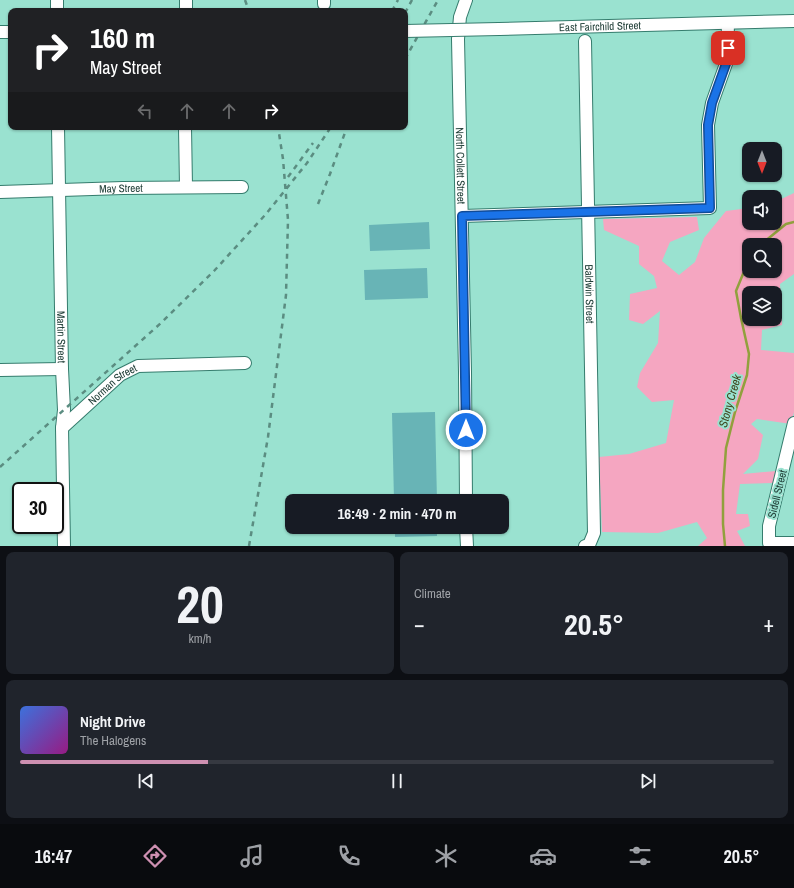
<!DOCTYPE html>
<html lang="en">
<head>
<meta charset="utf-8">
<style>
	:root { --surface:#171b24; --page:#20242c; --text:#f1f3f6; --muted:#9ea1a6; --line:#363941; --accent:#ce90b1 }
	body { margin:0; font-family:"Archivo Narrow",sans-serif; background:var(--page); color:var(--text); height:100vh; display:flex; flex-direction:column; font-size:15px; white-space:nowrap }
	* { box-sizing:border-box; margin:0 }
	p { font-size:13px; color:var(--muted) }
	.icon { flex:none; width:22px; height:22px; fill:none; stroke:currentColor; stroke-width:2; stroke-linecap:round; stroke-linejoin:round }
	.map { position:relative; height:546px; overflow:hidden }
	.panel { display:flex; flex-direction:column; gap:6px; padding:6px; background:#0d0f14; flex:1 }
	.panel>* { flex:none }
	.top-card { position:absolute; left:8px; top:8px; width:400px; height:122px; border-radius:8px; box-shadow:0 1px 3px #0004; background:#202124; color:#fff; overflow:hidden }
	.needle { width:26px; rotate:180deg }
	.fabs { position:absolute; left:742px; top:142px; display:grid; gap:8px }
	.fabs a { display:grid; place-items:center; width:40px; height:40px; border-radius:8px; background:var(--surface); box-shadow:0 1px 3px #0004; font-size:20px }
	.speed { position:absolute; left:12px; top:482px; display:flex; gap:8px; font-size:20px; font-weight:700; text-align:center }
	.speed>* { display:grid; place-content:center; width:52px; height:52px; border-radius:50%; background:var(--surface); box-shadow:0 1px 3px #0004; line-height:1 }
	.speed .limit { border:2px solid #111; border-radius:6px; background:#fff; color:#111 }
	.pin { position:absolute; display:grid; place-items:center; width:34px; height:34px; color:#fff; margin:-17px; border-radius:8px; box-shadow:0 2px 6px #0006 }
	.me { position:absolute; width:44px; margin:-22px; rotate:0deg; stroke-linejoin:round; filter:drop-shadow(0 0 3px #0008) }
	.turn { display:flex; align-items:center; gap:14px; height:84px; padding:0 16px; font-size:18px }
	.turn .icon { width:52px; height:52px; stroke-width:2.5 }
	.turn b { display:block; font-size:28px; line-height:34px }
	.lanes { display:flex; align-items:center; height:38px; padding:0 16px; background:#0003; justify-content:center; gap:20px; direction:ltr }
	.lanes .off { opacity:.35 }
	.big { font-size:30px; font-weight:800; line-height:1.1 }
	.panel .card { flex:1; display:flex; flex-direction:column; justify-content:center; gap:6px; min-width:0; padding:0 14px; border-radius:8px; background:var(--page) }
	.panel .dial { align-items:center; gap:0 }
	.dial b { font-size:52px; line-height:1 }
	.song { display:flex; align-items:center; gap:12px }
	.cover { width:48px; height:48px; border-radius:6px; background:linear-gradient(135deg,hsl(220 70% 55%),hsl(310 70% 35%)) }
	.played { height:4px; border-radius:2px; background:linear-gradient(90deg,var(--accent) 25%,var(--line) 25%) }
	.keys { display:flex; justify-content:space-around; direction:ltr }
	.heat { display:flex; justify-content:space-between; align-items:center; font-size:22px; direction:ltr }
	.panel .tiles { flex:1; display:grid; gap:6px; grid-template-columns:1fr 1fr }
	.card:last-child { grid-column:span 2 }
	.trip { position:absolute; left:285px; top:494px; width:224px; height:40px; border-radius:8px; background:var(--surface); box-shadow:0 1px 3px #0004; font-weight:800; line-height:40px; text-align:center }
	.tab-bar { display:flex; height:64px; justify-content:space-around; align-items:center; background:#090b0e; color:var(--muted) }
	.tab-bar .icon { width:28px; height:28px }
	.tab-bar .active { color:var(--accent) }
	.tab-bar b { font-size:18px; color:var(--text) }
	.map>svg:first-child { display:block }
	.green { fill:#f5a6c1; fill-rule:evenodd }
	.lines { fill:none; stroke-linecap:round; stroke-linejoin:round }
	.stream { stroke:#91a03d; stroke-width:2.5 }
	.building { fill:#68b4b6 }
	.minor-casing { stroke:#357c6d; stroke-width:14 }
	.minor { stroke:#fff; stroke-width:12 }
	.rail { stroke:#5b8d81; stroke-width:2.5; stroke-dasharray:5 5; stroke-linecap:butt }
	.minor-bridge-casing { stroke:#357c6d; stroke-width:14; stroke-linecap:butt }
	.minor-bridge { stroke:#fff; stroke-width:12 }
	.route-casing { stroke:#114b97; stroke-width:10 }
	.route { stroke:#1a73e8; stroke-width:7 }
	.labels { text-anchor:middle; stroke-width:4; stroke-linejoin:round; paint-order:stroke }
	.street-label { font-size:11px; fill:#213f38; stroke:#9ae2d0 }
	.water-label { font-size:12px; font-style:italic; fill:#40471f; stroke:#9ae2d0 }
</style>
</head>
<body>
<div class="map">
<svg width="794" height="546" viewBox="0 0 794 546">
	<rect width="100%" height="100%" fill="#9ae2d0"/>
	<path class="green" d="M794,193v81l-14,10 2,41 -20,5 -1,20 33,3v59l-3,12 -34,-5 -6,5 12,11 -5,24 -15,15 33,-3 -2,12 -34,1 -4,30h12l2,12 -13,5 8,15h-47l9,-8 -10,-16 -39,11 -56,-1 -3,-75 30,-3 37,-11 8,-43 -22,2 -15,-15 3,-14 18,-30 2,-32 -17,13 -14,-4 1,-26 27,-6 -3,-12 -15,-12v-18l-35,-16 -1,-11 94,-2 2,13 -29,12 -8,19 17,14 16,-13 9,-24 22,-27 23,-3v15h26v-21zM749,245h26v26h-26zM749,293h26v26h-26z"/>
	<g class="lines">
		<path class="stream" d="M762,245l2,-3 22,-18 8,-2
			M725,546l-2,-22v-34l3,-42 9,-36 12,-37 2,-21 -8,-36 -5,-27 7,-17 6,-9"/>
	</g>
	<path class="building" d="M429,222l1,27 -60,2 -1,-26z
		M427,268l1,30 -63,2 -1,-30z
		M435,412l2,89h-43l-2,-88z
		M395,527h42v9l-42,1z"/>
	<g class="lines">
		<defs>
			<g id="minor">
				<path d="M186,0v11"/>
				<path d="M324,0v4"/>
				<path id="s1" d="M466,0l-6,17 -2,22 7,333 1,129"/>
				<path d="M57,11v-11"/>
				<path id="s2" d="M499,29l295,-8"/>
				<path d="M0,32h11"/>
				<path id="s3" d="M585,41l9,492 -5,12 -4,1"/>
				<path id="s4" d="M58,127l4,242 2,41 -2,18 2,118"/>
				<path d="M185,127l1,60"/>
				<path id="s5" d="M0,192l123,-4 119,-1"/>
				<path d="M462,216l248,-8 -2,-83 4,-22 15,-42 1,-38"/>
				<path d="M0,370l62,-1"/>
				<path d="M794,423l-25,103v17h25"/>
				<path id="s6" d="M62,428l58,-53 18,-9 107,-3"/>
				<path d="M466,527l1,19"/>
			</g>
		</defs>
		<use href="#minor" class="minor-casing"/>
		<use href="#minor" class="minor"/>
		<path class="rail" d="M245,0l4,11
			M392,11l6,-11
			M405,13l7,-13
			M405,59l33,-59
			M288,177l25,-34
			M318,204l12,-30 17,-47
			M0,467l161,-144 53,-52 52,-57 41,-51 24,-36
			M249,546l19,-109 18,-142 2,-75 -5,-61 -5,-32"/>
		<defs>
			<path id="minor-bridge" d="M405,31l94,-2"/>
		</defs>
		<use href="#minor-bridge" class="minor-bridge-casing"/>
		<use href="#minor-bridge" class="minor-bridge"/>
	</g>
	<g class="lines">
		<defs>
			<path id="route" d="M466,430l-4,-214 248,-8 -2,-83 4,-22 15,-42 1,-13"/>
		</defs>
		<use href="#route" class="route-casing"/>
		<use href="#route" class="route"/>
	</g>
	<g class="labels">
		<g class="street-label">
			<text dy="4" stroke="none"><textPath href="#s2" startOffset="101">East Fairchild Street</textPath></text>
			<text dy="4" stroke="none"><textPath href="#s1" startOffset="167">North Collett Street</textPath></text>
			<text dy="4" stroke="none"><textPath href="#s5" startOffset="121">May Street</textPath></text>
			<text dy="4" stroke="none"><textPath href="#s3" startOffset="253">Baldwin Street</textPath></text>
			<text dy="4" stroke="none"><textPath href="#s4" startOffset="210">Martin Street</textPath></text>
			<text dy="4" stroke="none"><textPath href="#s6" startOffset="67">Norman Street</textPath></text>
			<text transform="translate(777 494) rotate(-76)" y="4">Sidell Street</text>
		</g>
		<g class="water-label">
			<text transform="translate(730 401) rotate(-74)" y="4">Stony Creek</text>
		</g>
	</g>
</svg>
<div class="fabs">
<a><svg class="needle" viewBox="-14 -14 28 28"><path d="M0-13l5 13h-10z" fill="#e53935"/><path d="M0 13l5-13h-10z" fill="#9ea1a6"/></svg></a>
<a><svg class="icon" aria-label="sound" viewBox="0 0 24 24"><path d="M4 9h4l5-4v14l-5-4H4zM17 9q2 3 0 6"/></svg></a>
<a><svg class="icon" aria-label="search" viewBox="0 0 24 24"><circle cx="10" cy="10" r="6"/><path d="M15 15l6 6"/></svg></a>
<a><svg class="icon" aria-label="layers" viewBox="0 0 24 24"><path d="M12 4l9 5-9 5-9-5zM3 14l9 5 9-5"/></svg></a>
</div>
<div class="speed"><div class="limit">30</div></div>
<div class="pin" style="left:728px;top:48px;background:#d93025"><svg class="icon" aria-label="arrive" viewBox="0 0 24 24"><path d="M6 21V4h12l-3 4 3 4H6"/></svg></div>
<svg class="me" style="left:466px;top:430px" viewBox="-20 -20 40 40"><circle r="17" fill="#1a73e8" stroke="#fff" stroke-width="3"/><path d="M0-11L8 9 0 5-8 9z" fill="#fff"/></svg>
<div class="trip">16:49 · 2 min · 470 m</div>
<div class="top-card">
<div class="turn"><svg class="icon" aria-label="right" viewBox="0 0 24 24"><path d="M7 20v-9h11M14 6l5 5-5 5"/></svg><div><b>160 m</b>May Street</div></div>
<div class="lanes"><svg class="icon off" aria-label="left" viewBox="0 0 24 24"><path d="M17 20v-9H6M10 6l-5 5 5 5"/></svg><svg class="icon off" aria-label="ahead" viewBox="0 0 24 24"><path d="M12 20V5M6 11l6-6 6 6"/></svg><svg class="icon off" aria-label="ahead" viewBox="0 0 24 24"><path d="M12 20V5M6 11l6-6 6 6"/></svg><svg class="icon" aria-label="right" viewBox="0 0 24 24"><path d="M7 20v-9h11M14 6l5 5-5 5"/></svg></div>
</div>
</div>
<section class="panel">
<div class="tiles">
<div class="card dial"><b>20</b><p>km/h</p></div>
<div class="card"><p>Climate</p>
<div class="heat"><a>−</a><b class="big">20.5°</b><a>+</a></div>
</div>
<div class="card">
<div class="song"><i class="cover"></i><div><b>Night Drive</b><p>The Halogens</p></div></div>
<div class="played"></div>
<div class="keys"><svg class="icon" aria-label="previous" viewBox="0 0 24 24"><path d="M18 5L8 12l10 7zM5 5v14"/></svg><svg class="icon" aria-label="pause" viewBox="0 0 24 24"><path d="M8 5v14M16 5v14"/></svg><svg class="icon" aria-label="next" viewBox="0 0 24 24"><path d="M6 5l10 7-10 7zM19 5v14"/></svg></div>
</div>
</div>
</section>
<nav class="tab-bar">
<b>16:47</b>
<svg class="icon active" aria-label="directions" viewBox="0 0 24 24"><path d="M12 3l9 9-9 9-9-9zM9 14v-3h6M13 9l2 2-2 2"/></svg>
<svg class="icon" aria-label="music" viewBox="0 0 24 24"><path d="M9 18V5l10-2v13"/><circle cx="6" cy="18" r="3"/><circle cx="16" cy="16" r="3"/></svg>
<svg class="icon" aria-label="phone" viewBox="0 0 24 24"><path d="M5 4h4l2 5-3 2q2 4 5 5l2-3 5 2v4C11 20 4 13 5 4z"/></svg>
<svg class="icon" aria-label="climate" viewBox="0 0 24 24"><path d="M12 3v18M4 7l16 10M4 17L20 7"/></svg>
<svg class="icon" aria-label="car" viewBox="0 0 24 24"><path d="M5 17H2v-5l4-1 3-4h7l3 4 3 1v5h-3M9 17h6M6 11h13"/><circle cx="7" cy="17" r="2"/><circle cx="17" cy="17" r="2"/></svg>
<svg class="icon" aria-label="filters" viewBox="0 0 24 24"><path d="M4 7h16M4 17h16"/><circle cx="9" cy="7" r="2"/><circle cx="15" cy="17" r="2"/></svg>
<b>20.5°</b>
</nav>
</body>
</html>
